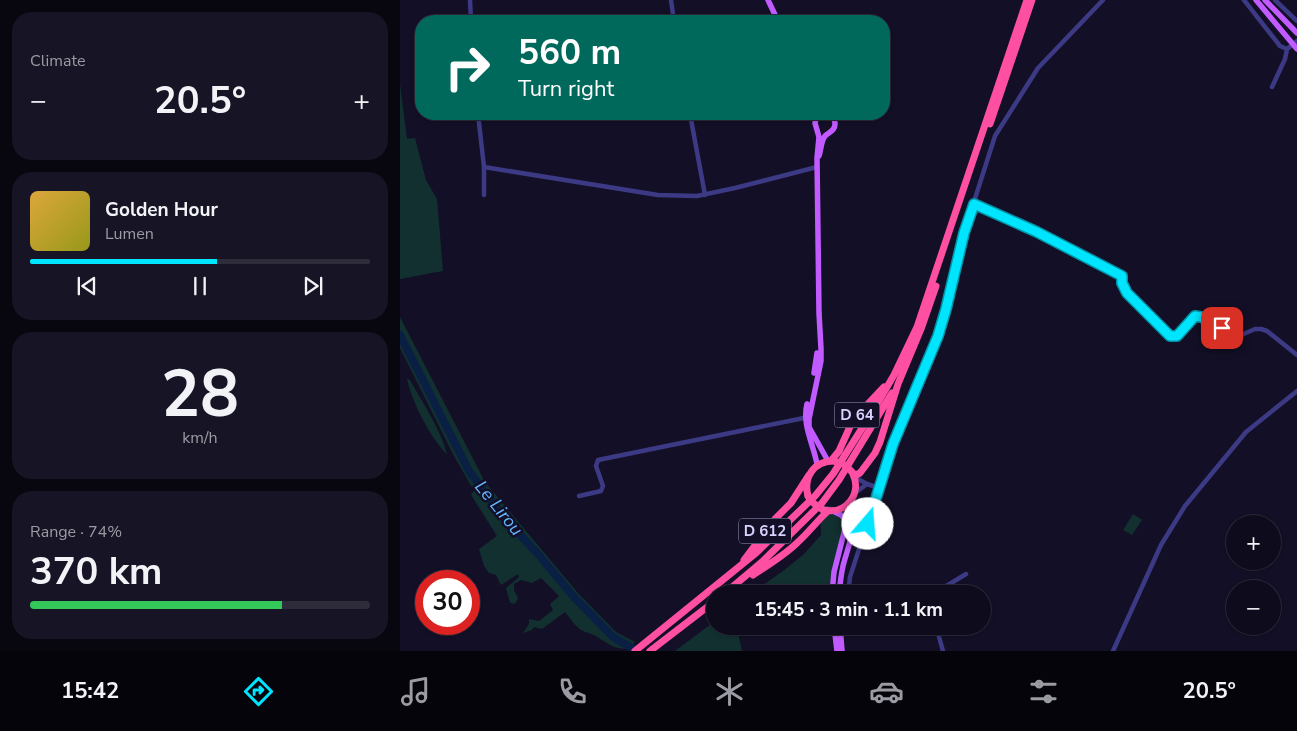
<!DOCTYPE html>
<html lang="en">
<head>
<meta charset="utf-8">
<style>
	:root { --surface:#0e0b1c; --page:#171425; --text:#f1f3f6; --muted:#9b9ba3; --line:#2e2b3b; --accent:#00e5ff }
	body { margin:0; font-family:"Nunito Sans",sans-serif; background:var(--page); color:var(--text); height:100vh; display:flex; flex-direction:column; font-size:19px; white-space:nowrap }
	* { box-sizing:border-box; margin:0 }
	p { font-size:16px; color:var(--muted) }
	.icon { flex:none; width:28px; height:28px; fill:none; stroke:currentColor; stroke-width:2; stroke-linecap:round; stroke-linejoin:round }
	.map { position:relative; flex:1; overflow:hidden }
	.details { display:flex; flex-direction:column; gap:12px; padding:12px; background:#08060f; width:400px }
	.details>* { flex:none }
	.hud { position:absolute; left:15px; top:15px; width:475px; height:105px; border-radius:20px; box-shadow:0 1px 4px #0004,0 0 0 1px var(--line); background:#00695c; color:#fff; overflow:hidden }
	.controls { position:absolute; left:826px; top:515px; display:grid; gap:10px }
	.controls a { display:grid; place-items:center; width:55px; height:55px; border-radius:50%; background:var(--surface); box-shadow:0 1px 4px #0004,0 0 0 1px var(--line); font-size:25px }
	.speed { position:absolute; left:15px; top:570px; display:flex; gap:10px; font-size:25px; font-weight:700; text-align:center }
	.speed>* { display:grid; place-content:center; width:65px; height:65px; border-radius:50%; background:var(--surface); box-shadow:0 1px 4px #0004,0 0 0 1px var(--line); line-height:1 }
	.speed .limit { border:8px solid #d22; background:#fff; color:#111 }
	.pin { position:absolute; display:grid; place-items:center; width:42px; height:42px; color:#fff; margin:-21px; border-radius:10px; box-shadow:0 2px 8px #0006 }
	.me { position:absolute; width:55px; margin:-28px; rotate:18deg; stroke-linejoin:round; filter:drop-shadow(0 0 4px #0008) }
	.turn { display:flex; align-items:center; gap:18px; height:105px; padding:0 20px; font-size:22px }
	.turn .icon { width:65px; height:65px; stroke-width:2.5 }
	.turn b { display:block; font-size:35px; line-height:42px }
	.big { font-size:38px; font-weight:700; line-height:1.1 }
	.details .tile { flex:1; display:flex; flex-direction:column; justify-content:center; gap:8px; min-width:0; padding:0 18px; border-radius:20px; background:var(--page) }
	.details .dial { align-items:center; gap:0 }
	.dial b { font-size:65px; line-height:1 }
	.song { display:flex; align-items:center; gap:15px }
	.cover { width:60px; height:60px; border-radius:8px; background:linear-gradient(135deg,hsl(40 70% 55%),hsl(60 70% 35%)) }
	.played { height:5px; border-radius:2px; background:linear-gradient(90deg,var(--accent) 55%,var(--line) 55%) }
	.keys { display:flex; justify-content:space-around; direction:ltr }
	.heat { display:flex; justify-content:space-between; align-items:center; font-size:28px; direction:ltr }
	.charge { height:8px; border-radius:4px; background:linear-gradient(90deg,#34c759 74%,var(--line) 0) }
	.trip { position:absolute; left:306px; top:585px; width:285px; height:50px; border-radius:25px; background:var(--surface); box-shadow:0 1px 4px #0004,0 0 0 1px var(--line); font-weight:700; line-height:50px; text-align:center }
	.dock { display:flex; height:80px; justify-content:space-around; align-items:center; background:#06040b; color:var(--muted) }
	.dock .icon { width:35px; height:35px }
	.dock .active { color:var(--accent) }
	.dock b { font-size:22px; color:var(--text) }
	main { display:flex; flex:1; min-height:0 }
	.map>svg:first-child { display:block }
	.green { fill:#12302f }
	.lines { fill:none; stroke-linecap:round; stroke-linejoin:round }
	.river { stroke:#0a1f44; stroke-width:8 }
	.minor { stroke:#3d3a85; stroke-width:4.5 }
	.major { stroke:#c25bff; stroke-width:5.5 }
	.highway { stroke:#ff4fa3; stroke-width:7 }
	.highway-bridge { stroke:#ff4fa3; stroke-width:7 }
	.route-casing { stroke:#0095a6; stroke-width:12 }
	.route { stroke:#00e5ff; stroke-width:9 }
	.labels { text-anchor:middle; stroke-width:5; stroke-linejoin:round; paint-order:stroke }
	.shield { fill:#130f26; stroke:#9e99be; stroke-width:1 }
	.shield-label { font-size:15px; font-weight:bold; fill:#d9d4ff }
	.water-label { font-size:18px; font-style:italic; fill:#62b6ff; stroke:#130f26 }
</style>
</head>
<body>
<main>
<section class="details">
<div class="tile"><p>Climate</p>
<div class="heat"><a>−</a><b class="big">20.5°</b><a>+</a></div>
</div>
<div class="tile">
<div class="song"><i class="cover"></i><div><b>Golden Hour</b><p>Lumen</p></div></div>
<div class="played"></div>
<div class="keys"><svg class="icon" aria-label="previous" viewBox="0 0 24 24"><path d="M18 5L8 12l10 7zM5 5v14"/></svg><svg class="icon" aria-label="pause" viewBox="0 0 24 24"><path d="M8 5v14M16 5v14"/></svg><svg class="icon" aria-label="next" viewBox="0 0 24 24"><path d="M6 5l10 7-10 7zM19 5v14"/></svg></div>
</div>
<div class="tile dial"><b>28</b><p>km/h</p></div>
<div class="tile"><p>Range · 74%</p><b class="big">370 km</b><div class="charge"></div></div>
</section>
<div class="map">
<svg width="897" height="651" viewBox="0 0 897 651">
	<rect width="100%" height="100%" fill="#130f26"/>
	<path class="green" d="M0,84l7,55 8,-1 11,42 11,19 6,72 -43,8z
		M0,317l85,165 93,111 38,39 19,10 -4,4c-38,-24 -64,-63 -94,-96 -10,-11 -21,-22 -31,-34 -14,-17 -27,-34 -39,-52l-67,-133z
		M0,337l65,129 14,21 26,33 71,81 36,36 18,11c-12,3 -22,-4 -31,-10 -5,-4 -12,-5 -18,-8 -6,-4 -11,-12 -16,-18l-23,17 -8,-2 -2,3 -9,3 6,-9v-5l10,2 14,-11 -3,-6 9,-8 -18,-18 -9,5 -11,-3 -7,4v6l4,8 -3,6 -5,-1 -4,-15 13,-11 -1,-3 -17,11 -5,-10 -7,-2 -5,-7 -5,-17 18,-13 -24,-38 -2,-4 3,-3 -21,-37 -53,-106z
		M8,379l2,1c11,20 33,53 37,75 -18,-20 -33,-49 -40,-75z
		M428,506c12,1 15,5 17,16l-14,72h-81l33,-23 20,-16 18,-20 -1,-27z
		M733,514l9,6 -10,15 -9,-5z
		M315,621v5h19l4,7 4,18h-67z"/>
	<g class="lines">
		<path class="river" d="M0,335l69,136 36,48 33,35 35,42 40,41 24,14"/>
		<path class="minor" d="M70,0l1,21
			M271,0l3,21
			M844,0l36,46 7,3 10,-8
			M875,0l22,21
			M872,87l13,-28 2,-10
			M78,114l6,53v28
			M290,114l15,81
			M84,167l174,28 39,1 38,-8 82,-21
			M574,204l63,28 85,44v7l5,10 43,43h7l18,-20 6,1 38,19 16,-7h6l6,2 30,24
			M455,479h3l9,5 12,4
			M455,493l12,-9
			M179,496l22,-5 2,-5 -7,-20 2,-6 206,-42 3,1
			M451,594l-2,-9 1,-8 43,-133 45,-108 8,-27 18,-76 31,-97 43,-68 65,-68
			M527,594l21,-9 18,-11
			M536,626l7,25
			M713,651l48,-106 24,-39 61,-74 51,-41"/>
		<path class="major" d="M368,0l10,21
			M856,0l41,49
			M865,0l32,33
			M417,114l-2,9 4,14 -2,21 2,155 2,36v12l-12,58v8l19,34
			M417,118c6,-5 18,-5 18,6 0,7 -6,8 -10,12 -4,5 -4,14 -6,20
			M414,373l3,-20
			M407,404c-5,21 6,39 10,60l-2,3
			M432,594l2,-22 13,-51 -6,-6 -8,-4
			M439,594c1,-10 2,-19 4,-28 4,-17 18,-48 6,-63
			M434,626l3,25
			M440,626l2,25"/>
		<path class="highway" d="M590,124l42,-124
			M431,461l8,-10 14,-31 31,-33
			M454,476l6,-3 15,-20 5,-11 18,-58 23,-55 15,-43
			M408,496c-5,-19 6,-35 26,-35
			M424,510c22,5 38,-16 29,-36
			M344,560l31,-41 16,-16 18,-28
			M353,575c15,-10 32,-20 45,-33 11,-10 19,-21 30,-31
			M324,594l38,-32 60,-59 17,-23 53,-87
			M235,651l121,-98 59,-57 18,-22 40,-63 21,-36 23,-48 110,-327
			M250,651l65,-50"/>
		<path class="highway-bridge" d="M434,461l11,4 8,8
			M408,496l4,6 11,8"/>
	</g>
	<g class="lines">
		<defs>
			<path id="route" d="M468,524l25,-80 45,-108 8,-27 18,-76 10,-29 63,28 85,44v7l5,10 43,43h7l18,-20 6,1 21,11"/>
		</defs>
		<use href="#route" class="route-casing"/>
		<use href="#route" class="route"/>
	</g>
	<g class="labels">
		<g class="shield">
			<rect x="434.5" y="402.5" width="45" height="25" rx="4"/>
			<rect x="339" y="518.5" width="52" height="25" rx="4"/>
		</g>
		<g class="shield-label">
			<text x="457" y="420">D 64</text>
			<text x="365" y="536">D 612</text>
		</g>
		<g class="water-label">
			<text transform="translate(99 508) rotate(51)" y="6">Le Lirou</text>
		</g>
	</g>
</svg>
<div class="controls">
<a>+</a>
<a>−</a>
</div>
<div class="speed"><div class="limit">30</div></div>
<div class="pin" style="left:822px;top:328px;background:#d93025"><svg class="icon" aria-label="arrive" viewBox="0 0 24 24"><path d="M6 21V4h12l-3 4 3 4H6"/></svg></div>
<svg class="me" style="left:468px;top:524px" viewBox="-20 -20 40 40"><circle r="19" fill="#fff"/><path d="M0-13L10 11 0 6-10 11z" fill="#00e5ff"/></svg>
<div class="trip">15:45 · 3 min · 1.1 km</div>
<div class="hud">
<div class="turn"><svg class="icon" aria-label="right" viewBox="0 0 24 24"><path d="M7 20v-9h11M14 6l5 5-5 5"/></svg><div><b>560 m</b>Turn right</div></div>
</div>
</div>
</main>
<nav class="dock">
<b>15:42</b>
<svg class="icon active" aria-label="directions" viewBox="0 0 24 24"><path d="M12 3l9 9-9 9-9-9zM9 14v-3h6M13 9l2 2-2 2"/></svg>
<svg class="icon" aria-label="music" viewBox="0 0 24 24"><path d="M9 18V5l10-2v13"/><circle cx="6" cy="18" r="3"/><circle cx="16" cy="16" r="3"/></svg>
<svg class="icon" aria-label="phone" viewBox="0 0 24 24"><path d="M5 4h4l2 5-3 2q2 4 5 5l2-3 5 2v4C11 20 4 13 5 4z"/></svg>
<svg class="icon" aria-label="climate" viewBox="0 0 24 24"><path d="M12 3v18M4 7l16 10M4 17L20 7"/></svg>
<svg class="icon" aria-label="car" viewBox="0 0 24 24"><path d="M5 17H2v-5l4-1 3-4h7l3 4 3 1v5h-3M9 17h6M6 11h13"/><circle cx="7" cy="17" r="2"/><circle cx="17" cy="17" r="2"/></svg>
<svg class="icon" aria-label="filters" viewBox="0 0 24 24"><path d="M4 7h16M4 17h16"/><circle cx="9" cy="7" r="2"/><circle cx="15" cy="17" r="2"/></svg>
<b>20.5°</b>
</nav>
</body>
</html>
